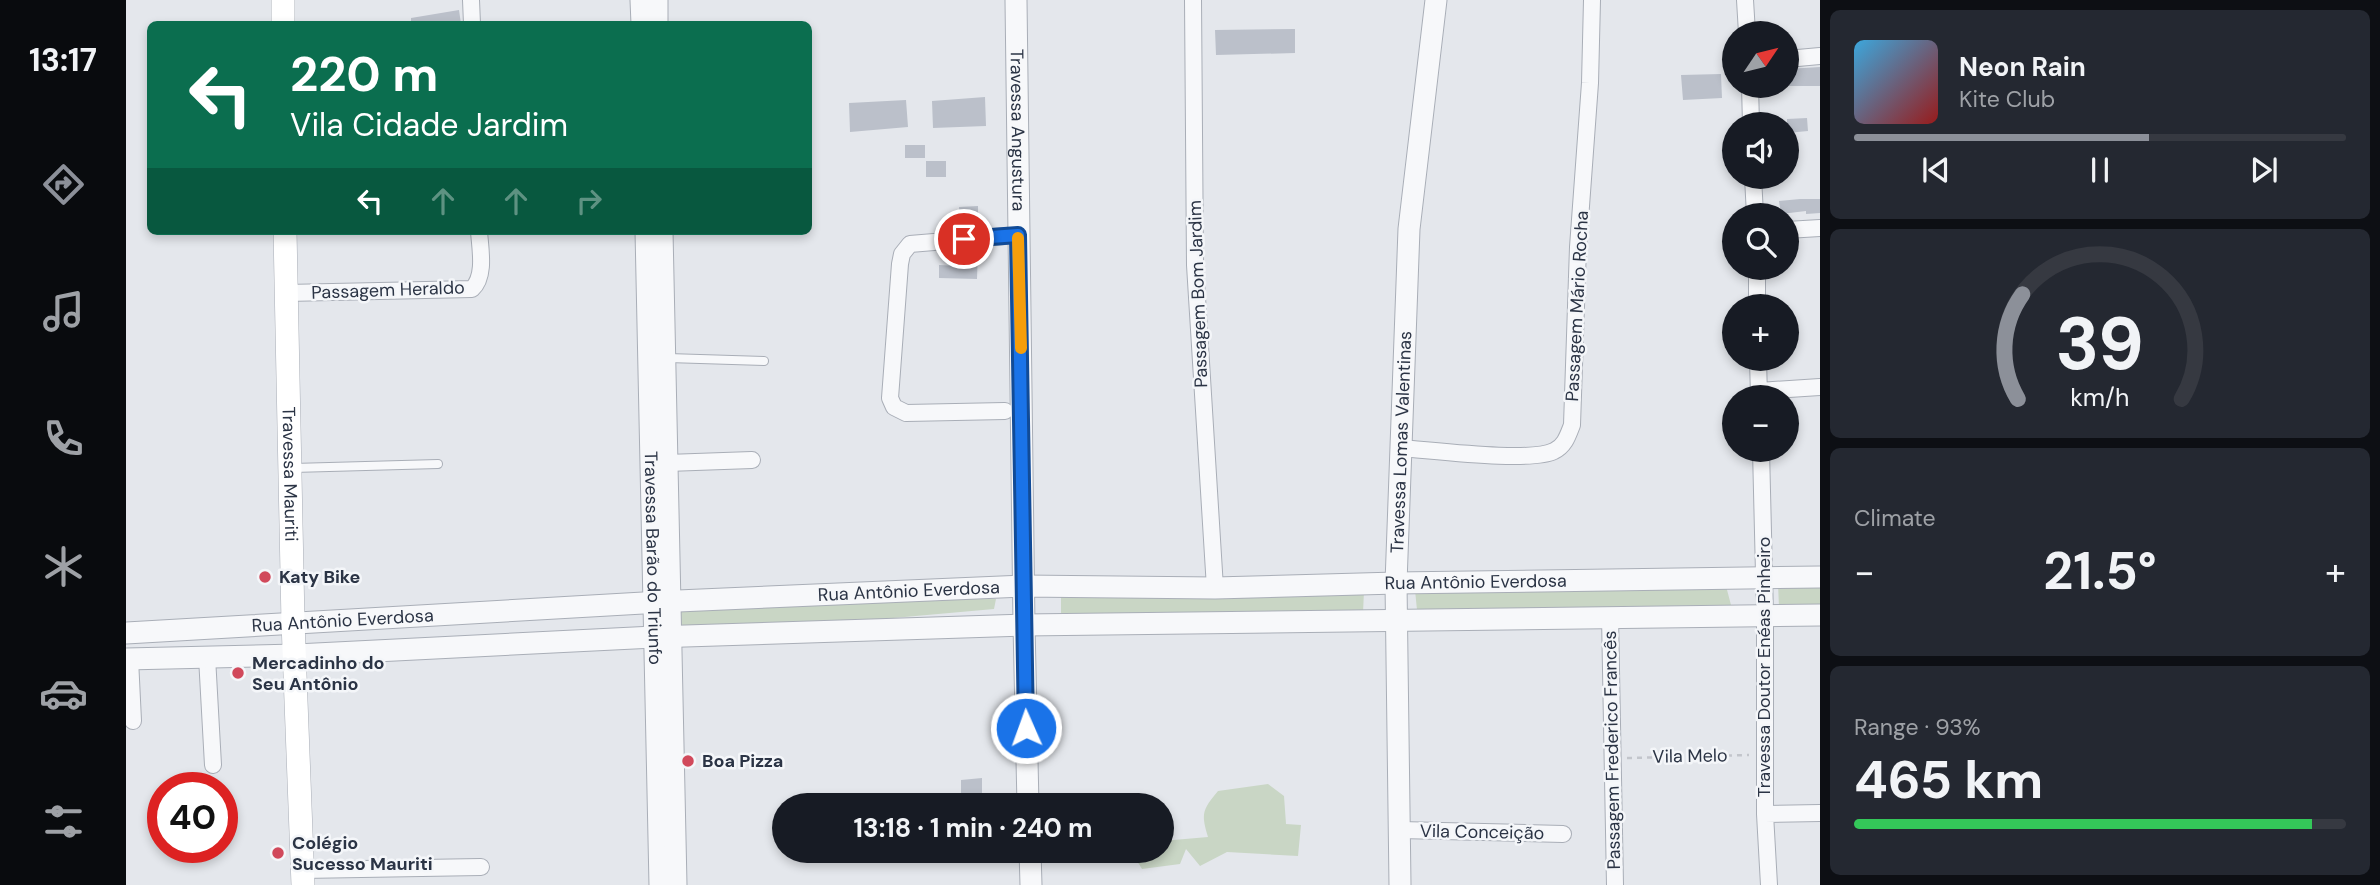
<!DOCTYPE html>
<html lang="en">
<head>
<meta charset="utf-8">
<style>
	:root { --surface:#171b24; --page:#242831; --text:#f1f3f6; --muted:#9ea1a6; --line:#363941; --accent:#8c9099 }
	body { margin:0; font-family:"DM Sans",sans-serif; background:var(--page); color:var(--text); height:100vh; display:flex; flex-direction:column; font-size:26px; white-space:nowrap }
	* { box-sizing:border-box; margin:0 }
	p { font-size:23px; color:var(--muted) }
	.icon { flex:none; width:38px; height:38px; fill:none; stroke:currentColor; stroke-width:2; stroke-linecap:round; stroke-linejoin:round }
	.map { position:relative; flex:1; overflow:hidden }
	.panel { display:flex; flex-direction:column; gap:10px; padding:10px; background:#0d0f14; width:560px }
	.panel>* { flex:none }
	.guide { position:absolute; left:21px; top:21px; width:665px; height:214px; border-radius:10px; box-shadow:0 4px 10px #0003; background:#0b6e4f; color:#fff; overflow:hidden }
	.needle { width:46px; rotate:55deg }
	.controls { position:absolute; left:1596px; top:21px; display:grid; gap:14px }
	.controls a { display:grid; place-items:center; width:77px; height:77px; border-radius:50%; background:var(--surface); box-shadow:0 4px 10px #0003; font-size:35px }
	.speed { position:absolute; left:21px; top:772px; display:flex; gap:14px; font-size:35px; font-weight:700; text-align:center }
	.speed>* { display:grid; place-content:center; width:91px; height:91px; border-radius:50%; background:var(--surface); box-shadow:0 4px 10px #0003; line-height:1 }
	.speed .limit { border:10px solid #d22; background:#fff; color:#111 }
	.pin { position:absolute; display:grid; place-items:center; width:60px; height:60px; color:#fff; margin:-30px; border:4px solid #fff; border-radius:50%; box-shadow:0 2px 7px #0007 }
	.me { position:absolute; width:77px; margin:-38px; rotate:358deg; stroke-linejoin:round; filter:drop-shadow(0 0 5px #0008) }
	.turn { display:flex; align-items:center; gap:24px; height:147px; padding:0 28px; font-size:32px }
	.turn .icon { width:91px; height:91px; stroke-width:2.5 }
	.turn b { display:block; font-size:49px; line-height:60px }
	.lanes { display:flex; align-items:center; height:66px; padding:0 28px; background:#0003; justify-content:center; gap:35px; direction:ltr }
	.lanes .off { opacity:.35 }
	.big { font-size:52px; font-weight:700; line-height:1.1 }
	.panel .card { flex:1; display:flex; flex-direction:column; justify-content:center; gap:10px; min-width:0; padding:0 24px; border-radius:10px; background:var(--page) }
	.panel .dial { align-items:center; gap:0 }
	.dial svg { height:182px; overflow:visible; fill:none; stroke:var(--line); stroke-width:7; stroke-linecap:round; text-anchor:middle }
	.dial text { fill:var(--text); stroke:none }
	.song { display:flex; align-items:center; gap:21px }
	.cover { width:84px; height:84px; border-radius:10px; background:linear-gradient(135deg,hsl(200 70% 55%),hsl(0 70% 35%)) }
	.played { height:7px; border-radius:4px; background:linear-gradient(90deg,var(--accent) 60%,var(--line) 60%) }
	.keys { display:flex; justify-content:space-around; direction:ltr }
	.heat { display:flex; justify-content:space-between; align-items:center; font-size:38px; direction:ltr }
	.charge { height:10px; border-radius:5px; background:linear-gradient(90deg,#34c759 93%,var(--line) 0) }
	.trip { position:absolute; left:646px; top:793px; width:402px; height:70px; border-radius:35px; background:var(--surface); box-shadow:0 4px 10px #0003; font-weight:700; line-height:70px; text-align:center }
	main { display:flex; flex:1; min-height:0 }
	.dock { display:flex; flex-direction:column; width:126px; justify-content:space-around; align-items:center; background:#090b0e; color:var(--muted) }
	.dock .icon { width:49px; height:49px }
	.dock .current { color:var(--accent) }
	.dock b { font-size:32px; color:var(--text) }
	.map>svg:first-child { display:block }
	.green { fill:#c9d6c5 }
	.building { fill:#bbc0ca }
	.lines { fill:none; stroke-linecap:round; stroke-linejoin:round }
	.service-casing { stroke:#a9aeb7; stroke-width:10 }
	.minor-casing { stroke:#a9aeb7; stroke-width:18 }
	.tertiary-casing { stroke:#a9aeb7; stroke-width:23 }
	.secondary-casing { stroke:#a9aeb7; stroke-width:24 }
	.path { stroke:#c2c5cb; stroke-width:2.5; stroke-dasharray:5 5; stroke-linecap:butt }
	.service { stroke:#f7f8fa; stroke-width:8 }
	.minor { stroke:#f7f8fa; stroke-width:16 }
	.tertiary { stroke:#f7f8fa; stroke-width:21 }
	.secondary { stroke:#fff; stroke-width:23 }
	.route-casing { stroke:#114b97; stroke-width:18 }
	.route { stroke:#1a73e8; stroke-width:12 }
	.slow { stroke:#f59e0b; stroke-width:12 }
	.poi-dot { fill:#d1495b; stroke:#f4f6f9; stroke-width:2.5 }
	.labels { text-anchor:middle; stroke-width:5; stroke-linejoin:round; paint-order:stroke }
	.street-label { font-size:18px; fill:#2b3445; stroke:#f4f6f9 }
	.poi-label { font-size:18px; font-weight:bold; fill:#2b3445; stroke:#f4f6f9; text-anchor:start }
</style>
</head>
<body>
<main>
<nav class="dock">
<b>13:17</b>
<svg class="icon current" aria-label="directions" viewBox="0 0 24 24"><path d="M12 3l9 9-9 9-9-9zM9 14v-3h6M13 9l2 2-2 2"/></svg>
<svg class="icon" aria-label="music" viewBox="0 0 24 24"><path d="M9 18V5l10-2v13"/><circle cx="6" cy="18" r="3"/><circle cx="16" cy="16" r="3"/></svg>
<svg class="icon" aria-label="phone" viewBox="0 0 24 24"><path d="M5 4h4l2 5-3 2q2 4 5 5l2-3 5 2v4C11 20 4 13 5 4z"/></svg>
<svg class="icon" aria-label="climate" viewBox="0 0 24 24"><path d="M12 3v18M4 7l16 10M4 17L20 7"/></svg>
<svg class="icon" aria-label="car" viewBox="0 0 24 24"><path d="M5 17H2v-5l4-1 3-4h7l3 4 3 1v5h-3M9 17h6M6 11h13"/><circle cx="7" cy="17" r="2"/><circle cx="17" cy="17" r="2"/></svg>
<svg class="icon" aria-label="filters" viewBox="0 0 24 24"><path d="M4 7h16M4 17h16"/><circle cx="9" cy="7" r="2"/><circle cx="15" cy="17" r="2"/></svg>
</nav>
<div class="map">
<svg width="1694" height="885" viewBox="0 0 1694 885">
	<rect width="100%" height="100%" fill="#e4e7ec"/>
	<path class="green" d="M1694,583v24h-41l-1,-23z
		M1600,586l5,19 -314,5 -2,-20z
		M1238,591l-1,22h-302v-17z
		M870,599l-2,10 -312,28 -4,-36z
		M1142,784l16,12 2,28 15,1 -3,31 -71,-4 -27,14 -14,-17 -6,15 -38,5 -8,-13 3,-5 25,-1v-9l46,-4c-7,-23 -6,-27 10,-46z"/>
	<path class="building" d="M333,10l2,14h-50v-6z
		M1169,29v24l-79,2 -1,-25z
		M1694,67v19h-33v-17z
		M1595,74l1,24 -39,2 -2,-25z
		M859,97l1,29 -53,2 -1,-27z
		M780,100l2,27 -58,5 -1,-29z
		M1681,118l1,13 -21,2v-14z
		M779,145h20v13h-20z
		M800,161h20v16h-20z
		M1674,199h20v14l-14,1v-3l-25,3 -2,-13z
		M852,206v11l-18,1 -1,-11z
		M852,249l-1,30 -38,-1v-13l19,1 -1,-15z
		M856,778v27h-21v-25z"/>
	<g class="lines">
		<defs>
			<path id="service" d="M542,358l96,3
				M167,468l145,-4"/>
			<path id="minor" d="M345,0l1,24
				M1067,0l2,265 20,323
				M1619,0l2,33
				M1661,59l33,-3
				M1624,86l1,38
				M1627,177l2,38
				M1661,230l33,-2
				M1631,268v38
				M160,293l186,-4c14,-13 8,-41 7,-58
				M1632,359l1,38
				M1633,391l61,-4
				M879,411l-99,2 -12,-6 -4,-9 10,-134 2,-10 8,-10 108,-9
				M1274,448c31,2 130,15 154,3 11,-5 14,-16 18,-26l6,-178 12,-164 2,-83
				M1635,450l4,165v199l4,71
				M541,463l85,-3
				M1484,616l5,269
				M81,657l6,108
				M4,659l3,62
				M1639,814l55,-1
				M1274,830l163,4
				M176,870l179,-3"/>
			<g id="tertiary">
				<path d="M515,0l1,24"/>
				<path d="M531,0v24"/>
				<path id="s1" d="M890,0l8,625 4,180"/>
				<path id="s2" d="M520,231l14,654"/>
				<path d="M536,231l14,654"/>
				<path id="s3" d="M0,633l552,-32 345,-15 192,2 181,-5 424,-6"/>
				<path d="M0,659l170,-4 358,-18 370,-12 796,-10"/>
				<path d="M904,850l1,35"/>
				<path id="s4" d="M1274,885l-4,-302 13,-354 27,-229"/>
			</g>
			<g id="secondary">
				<path d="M157,0v24"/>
				<path id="s5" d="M159,231l8,391 10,263"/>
			</g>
		</defs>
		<use href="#service" class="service-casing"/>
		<use href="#minor" class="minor-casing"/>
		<use href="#tertiary" class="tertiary-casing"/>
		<use href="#secondary" class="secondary-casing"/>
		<path class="path" d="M1501,758l122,-3"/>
		<use href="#service" class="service"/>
		<use href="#minor" class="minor"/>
		<use href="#tertiary" class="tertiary"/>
		<use href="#secondary" class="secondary"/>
	</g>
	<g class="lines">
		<defs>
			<path id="route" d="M838,239l54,-4 8,493"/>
		</defs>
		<use href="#route" class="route-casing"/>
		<use href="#route" class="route"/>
		<path class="slow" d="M892,238l3,110"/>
	</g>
	<g class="poi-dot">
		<circle cx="139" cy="577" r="7"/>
		<circle cx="112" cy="673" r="7"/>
		<circle cx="562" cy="761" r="7"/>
		<circle cx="152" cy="853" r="7"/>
	</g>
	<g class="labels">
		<g class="street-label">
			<text dy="6" stroke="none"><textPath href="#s1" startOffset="130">Travessa Angustura</textPath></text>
			<text transform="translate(262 290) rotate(-2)" y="6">Passagem Heraldo</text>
			<text transform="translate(1072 294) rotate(-92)" y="6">Passagem Bom Jardim</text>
			<text transform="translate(1451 306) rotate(-87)" y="6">Passagem Mário Rocha</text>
			<text dy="6" stroke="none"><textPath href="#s4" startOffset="443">Travessa Lomas Valentinas</textPath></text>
			<text dy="6" stroke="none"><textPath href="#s5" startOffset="243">Travessa Mauriti</textPath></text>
			<text dy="6" stroke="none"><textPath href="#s2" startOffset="327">Travessa Barão do Triunfo</textPath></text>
			<text dy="6" stroke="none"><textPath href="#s3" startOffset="1351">Rua Antônio Everdosa</textPath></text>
			<text dy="6" stroke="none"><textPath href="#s3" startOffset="784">Rua Antônio Everdosa</textPath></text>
			<text dy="6" stroke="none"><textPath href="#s3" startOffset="217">Rua Antônio Everdosa</textPath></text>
			<text transform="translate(1638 667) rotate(-90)" y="6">Travessa Doutor Enéas Pinheiro</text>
			<text transform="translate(1486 750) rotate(-91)" y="6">Passagem Frederico Francês</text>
			<text transform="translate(1564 756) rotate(-1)" y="6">Vila Melo</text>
			<text transform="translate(1356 832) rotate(1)" y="6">Vila Conceição</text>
		</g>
		<g class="poi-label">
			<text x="153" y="583">Katy Bike</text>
			<text x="126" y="669">Mercadinho do<tspan x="126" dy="21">Seu Antônio</tspan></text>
			<text x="576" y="767">Boa Pizza</text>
			<text x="166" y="849">Colégio<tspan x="166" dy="21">Sucesso Mauriti</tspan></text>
		</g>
	</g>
</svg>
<div class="controls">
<a><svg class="needle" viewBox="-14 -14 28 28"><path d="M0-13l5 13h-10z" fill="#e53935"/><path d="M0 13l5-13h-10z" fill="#9ea1a6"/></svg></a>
<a><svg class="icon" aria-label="sound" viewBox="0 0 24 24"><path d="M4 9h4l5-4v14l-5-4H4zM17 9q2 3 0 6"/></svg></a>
<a><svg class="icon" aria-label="search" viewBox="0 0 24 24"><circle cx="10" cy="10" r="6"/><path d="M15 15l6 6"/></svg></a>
<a>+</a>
<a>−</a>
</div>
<div class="speed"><div class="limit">40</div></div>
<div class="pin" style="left:838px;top:239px;background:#d93025"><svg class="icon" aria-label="arrive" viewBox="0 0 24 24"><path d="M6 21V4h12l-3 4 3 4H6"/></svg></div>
<svg class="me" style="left:900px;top:728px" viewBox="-20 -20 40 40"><circle r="17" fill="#1a73e8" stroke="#fff" stroke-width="3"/><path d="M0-11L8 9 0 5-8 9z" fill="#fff"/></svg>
<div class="trip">13:18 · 1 min · 240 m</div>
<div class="guide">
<div class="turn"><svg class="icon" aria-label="left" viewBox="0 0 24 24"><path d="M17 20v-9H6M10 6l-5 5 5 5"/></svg><div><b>220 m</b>Vila Cidade Jardim</div></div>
<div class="lanes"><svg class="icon" aria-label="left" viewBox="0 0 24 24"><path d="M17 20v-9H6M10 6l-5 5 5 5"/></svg><svg class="icon off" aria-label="ahead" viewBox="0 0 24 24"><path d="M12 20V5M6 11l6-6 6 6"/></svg><svg class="icon off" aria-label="ahead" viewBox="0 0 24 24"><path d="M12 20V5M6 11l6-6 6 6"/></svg><svg class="icon off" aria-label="right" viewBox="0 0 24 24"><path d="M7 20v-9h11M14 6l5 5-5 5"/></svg></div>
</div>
</div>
<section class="panel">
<div class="card">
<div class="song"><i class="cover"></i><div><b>Neon Rain</b><p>Kite Club</p></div></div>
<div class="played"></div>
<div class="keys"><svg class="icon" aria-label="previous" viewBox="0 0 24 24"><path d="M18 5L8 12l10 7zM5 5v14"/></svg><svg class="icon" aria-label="pause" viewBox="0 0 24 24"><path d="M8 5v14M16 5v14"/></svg><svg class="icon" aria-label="next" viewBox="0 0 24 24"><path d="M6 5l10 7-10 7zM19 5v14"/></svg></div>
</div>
<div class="card dial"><svg viewBox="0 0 100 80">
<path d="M14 69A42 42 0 1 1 86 69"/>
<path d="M14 69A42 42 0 0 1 16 23" stroke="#8c9099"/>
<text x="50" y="56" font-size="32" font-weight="700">39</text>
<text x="50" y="72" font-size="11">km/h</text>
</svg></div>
<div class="card"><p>Climate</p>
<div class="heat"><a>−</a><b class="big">21.5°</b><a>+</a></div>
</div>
<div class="card"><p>Range · 93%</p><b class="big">465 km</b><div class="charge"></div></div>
</section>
</main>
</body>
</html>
